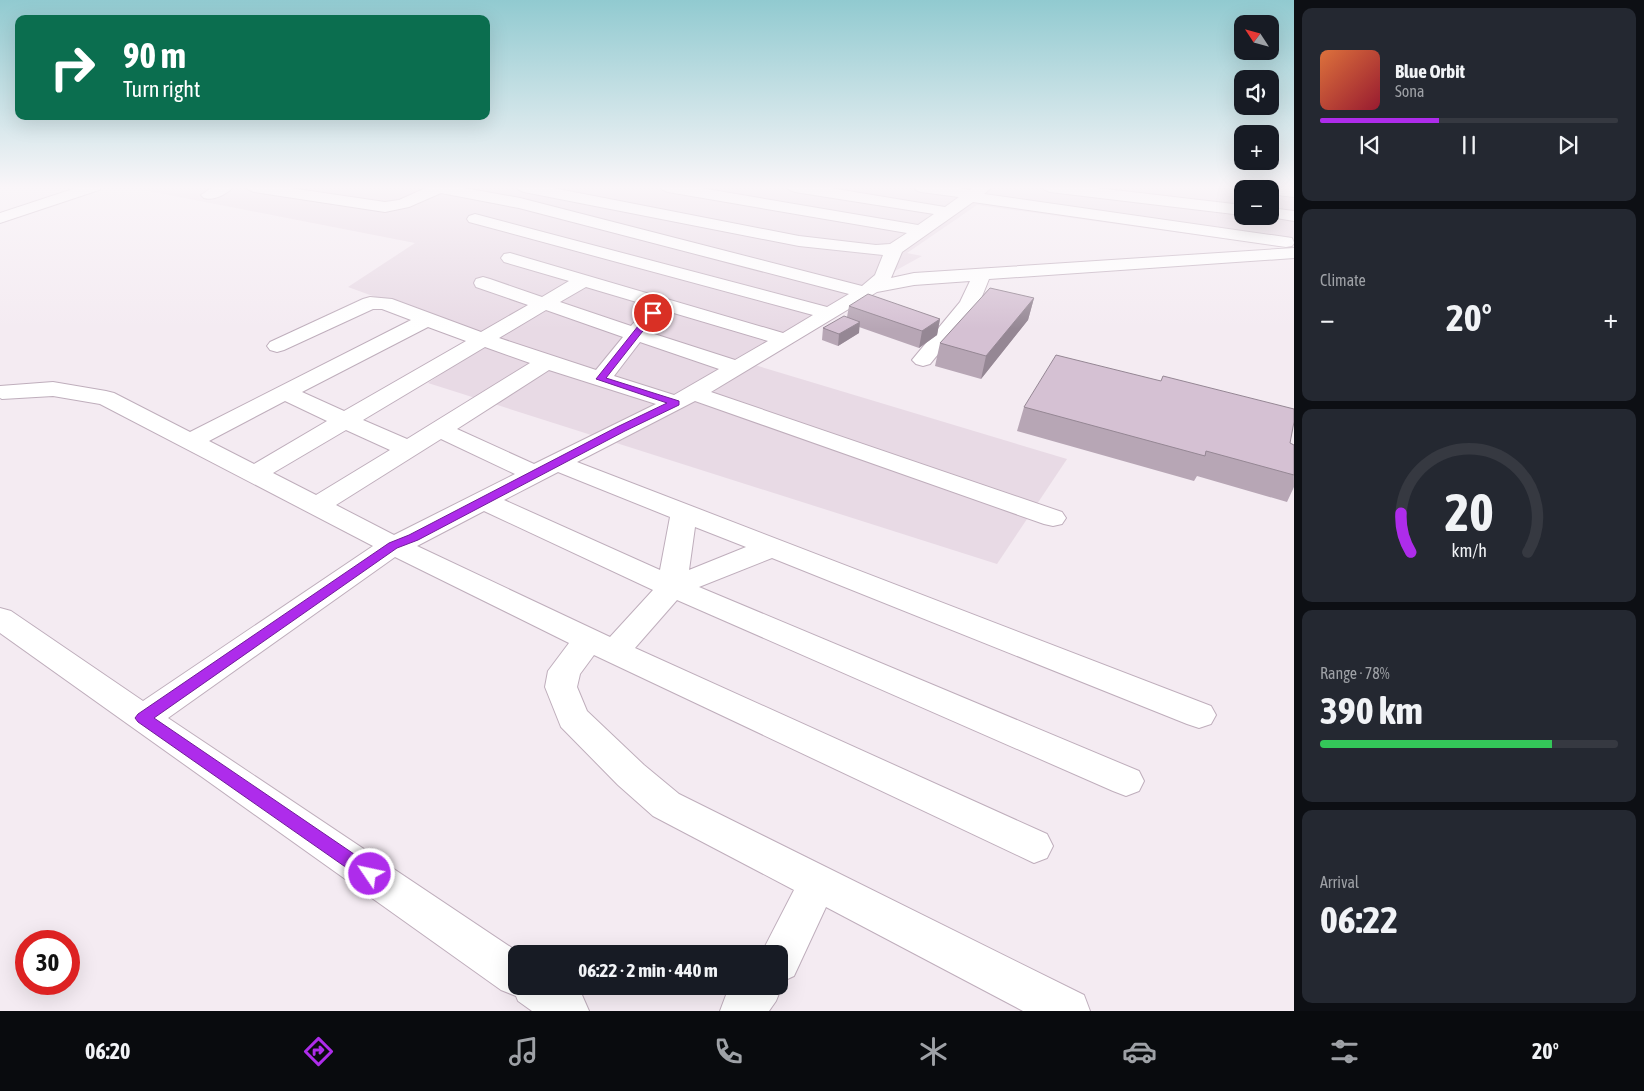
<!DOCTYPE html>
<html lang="en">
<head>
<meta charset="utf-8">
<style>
	:root { --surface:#171b24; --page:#242831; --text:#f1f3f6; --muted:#9ea1a6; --line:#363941; --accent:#ae2ceb }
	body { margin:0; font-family:"Asap Condensed",sans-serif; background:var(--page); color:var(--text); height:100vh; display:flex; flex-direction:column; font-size:19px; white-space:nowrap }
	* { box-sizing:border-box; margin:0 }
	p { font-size:16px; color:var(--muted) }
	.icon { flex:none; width:28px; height:28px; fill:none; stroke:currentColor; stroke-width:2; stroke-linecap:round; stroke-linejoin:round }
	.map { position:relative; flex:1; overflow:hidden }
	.side { display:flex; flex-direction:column; gap:8px; padding:8px; background:#0d0f14; width:350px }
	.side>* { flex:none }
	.hud { position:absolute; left:15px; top:15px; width:475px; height:105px; border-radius:10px; box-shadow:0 5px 20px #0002; background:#0b6e4f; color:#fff; overflow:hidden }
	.needle { width:32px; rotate:306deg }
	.buttons { position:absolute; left:1234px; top:15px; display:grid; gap:10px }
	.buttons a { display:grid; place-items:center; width:45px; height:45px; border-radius:10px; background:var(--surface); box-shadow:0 5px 20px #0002; font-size:25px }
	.speed { position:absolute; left:15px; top:930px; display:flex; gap:10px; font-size:25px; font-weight:700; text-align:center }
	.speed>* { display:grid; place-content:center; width:65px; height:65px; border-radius:50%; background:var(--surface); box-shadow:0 5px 20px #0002; line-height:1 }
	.speed .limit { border:8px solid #d22; background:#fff; color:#111 }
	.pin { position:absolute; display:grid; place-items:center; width:42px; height:42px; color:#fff; margin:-21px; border:2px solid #fff; border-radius:50%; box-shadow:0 1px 5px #0007 }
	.me { position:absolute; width:55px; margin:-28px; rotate:304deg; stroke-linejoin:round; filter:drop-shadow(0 0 4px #0008) }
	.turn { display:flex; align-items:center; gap:18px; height:105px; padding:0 25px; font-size:22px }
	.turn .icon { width:65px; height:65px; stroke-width:2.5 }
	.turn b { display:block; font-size:35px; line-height:42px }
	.big { font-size:38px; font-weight:700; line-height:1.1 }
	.side .tile { flex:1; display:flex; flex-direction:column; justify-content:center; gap:8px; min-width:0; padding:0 18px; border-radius:10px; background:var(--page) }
	.side .dial { align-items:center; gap:0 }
	.dial svg { height:130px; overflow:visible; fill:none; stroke:var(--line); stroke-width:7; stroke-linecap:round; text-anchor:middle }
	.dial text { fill:var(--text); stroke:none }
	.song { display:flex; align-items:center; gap:15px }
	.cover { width:60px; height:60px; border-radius:8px; background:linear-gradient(135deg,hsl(20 70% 55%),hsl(350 70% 35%)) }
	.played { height:5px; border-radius:2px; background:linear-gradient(90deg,var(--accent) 40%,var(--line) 40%) }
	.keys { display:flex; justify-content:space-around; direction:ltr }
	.heat { display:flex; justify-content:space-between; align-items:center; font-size:28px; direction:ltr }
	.charge { height:8px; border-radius:4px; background:linear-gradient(90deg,#34c759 78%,var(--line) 0) }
	.trip { position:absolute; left:508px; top:945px; width:280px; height:50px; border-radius:10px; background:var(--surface); box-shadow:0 5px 20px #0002; font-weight:700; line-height:50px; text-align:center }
	.tab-bar { display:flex; height:80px; justify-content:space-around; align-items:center; background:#090b0e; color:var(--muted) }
	.tab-bar .icon { width:35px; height:35px }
	.tab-bar .selected { color:var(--accent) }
	.tab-bar b { font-size:22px; color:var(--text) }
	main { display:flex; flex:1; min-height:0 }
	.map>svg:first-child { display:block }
	.residential { fill:#e8dae5; fill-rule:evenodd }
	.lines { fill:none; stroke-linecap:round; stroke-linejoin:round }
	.minor-casing { stroke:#bfaebc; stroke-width:2 }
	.minor { fill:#fff; fill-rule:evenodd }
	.wall { fill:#b7a6b5 }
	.shaded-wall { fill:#958794 }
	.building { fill:#d5c1d3; stroke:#958794 }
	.route { fill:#ae2ceb; stroke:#711d99 }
</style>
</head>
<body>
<main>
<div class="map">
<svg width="1294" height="1011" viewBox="0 0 1294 1011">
	<rect width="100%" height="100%" fill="#f4ebf2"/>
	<path class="residential" d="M128,187h1166v58l-12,2 -305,-42 -70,48 15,3 -187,103 332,100 -70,105 -569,-181 63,-44 -143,-52 67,-44zM1242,189h28v27h-28z"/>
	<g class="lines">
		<defs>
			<path id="minor" d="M79,187h23l-3,3 -99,33v-10z
				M213,187h20c-7,8 -20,14 -29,11l-3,-3z
				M246,187h37l102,15 14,-2 29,-13h31l61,11 342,88 13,-11 8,-20 -84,-9 -275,-54 -5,-2 -3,-3h32l251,49 77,9 14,-1 17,-11 -239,-41 -5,-2 -3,-3h35l223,38 16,-11 -139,-22 -5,-2 -3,-3h37l121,20 14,-10 -38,-5 -5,-2 -3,-3h39l18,3 4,-3h18l-8,7 308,44 2,5 -2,3 -6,1 -313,-45 -71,50 -11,26 23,-5 380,-25v10l-305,21 -10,25 -49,60 -7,2 -7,-2 -4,-4 48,-58 10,-21 -56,4 -37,7 -166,100 351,120 4,6 -4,6 -9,2 -9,-2 -349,-123 -118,61 634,244 5,9 -5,9 -12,4 -12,-4 -415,-166 -73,29 440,184 5,10 -5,10 -13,5 -13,-5 -436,-191 -42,48 412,186 6,12 -6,12 -13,5 -440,-208 -14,19 -3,13 10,24 57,54 35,29 405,201 6,16h-67l-197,-104 -32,69 -13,6 1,4 -6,15 -7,10h-49l6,-16 8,-9h45v-32h-18l33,-64 -141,-74 -35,-31 -57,-58 -16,-40 3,-16 21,-28 -174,-86 -227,161 353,236h-5v32h54l12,9 7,16h-57l-14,-10 -2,-5 -15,-6 -501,-357v-25l11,3 132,90 230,-155 -273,-142 -47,-8 -51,3 -2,-1v-12l53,-4 53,9 8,2 76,39 221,-112 -29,-11h-9l-89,41 -7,2 -7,-2 -3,-4 3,-4 93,-43 7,-2 22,2 89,33 47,-27 -52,-18 -2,-4 2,-4 7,-2 7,2 52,18 27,-16 -65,-19 -3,-4 3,-4 6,-1 273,80 30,-18 -344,-93 -2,-3 2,-3 6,-2 352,93 22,-13 -330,-86 -78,-15 -32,14 -24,5 -131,-20 -5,-2zM586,287l182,54 -33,19 -87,-28 8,-11 -3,-4c-11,-3 -15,1 -22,9l-71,-24zM546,310l77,27 -27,33 -97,-32zM428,327l38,14 -122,70 -42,-19zM640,342l79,27 -45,26 -60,-19zM485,347l45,16 -123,76 -44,-19zM549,370l107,34 -122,60 -77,-35zM285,401l42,20 -73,43 -45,-23zM346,430l44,20 -74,45 -43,-22zM441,439l74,35 -121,61 -58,-30zM558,472l112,45 -10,53 -156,-70zM484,511l169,79 -43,47 -193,-91zM695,527l51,20 -57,23z
				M1042,187h47l153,18v10l-192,-23 -5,-2z
				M1264,187h30v10l-24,-3v-5h-7z
				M1270,208l24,3v10l-30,-5h6z"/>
		</defs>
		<use href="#minor" class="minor-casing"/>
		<use href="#minor" class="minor"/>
	</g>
	<path class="wall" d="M1034,298l-6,22 -47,59 -46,-13 5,-23z
		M849,306l91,13 -3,16 -18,13 -60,-21v6l-21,13 -16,-6 1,-12 24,-11z
		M1024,407l270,38v42l-7,15 -90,-26 -3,5 -177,-50z"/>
	<path class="shaded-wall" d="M1034,298l-6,22 -47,59 5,-23z
		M940,319l-3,16 -18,13 3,-17z
		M860,322l-1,11 -21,13 1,-12z"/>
	<path class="building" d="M990,288l44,10 -48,58 -46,-13z
		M868,294l72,25 -18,12 -73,-25z
		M844,316l16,6 -21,12 -16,-6z
		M1056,355l105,26 2,-5 131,33v13l-4,21 4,2v30l-88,-24 -1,5 -181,-49z"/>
	<linearGradient id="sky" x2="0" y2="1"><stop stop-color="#91cad0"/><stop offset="0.57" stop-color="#faf6f9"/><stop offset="1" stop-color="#faf6f9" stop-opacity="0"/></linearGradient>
	<rect width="1294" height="329" fill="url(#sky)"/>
	<path class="route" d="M650,311l7,2 -51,65 73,23v4l-54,26 -207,109 -21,8 -243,170 222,151 3,5 -3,6 -6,2 -6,-2 -226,-158 -3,-4 3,-4 251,-171 20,-8 208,-108 50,-24 -71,-24z"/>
</svg>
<div class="buttons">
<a><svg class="needle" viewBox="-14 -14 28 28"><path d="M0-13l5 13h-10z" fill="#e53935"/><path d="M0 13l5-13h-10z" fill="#9ea1a6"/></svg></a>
<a><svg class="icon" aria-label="sound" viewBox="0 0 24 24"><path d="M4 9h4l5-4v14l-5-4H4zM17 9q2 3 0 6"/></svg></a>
<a>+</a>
<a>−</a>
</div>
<div class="speed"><div class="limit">30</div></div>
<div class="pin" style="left:653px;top:313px;background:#d93025"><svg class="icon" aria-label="arrive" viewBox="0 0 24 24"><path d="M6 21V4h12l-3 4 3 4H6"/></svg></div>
<svg class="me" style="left:370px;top:874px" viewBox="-20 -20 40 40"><circle r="17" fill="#ae2ceb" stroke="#fff" stroke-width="3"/><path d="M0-11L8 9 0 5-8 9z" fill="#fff"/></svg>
<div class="trip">06:22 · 2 min · 440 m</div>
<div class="hud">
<div class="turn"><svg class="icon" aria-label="right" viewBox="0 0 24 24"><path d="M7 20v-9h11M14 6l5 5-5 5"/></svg><div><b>90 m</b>Turn right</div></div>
</div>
</div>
<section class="side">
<div class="tile">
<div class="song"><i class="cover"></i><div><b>Blue Orbit</b><p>Sona</p></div></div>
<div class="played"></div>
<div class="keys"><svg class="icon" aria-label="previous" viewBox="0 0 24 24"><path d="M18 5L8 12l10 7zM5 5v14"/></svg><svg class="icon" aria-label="pause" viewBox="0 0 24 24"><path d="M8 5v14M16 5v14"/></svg><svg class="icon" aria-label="next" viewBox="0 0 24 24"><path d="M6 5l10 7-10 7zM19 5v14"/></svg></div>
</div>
<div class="tile"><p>Climate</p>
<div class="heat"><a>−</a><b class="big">20°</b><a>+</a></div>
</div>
<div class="tile dial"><svg viewBox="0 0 100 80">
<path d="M14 69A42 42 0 1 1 86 69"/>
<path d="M14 69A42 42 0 0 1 8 45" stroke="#ae2ceb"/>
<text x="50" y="56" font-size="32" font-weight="700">20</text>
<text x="50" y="72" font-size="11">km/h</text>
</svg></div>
<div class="tile"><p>Range · 78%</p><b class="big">390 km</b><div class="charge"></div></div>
<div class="tile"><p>Arrival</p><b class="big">06:22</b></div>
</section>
</main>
<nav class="tab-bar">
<b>06:20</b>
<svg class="icon selected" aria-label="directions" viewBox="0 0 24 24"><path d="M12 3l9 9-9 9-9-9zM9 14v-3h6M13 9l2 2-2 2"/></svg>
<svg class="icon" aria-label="music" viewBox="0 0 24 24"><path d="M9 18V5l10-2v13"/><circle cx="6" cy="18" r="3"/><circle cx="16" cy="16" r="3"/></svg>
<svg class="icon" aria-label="phone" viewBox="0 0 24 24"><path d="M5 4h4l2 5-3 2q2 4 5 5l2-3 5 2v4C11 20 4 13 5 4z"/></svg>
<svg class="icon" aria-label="climate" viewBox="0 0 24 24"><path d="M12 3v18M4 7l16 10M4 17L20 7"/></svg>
<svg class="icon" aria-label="car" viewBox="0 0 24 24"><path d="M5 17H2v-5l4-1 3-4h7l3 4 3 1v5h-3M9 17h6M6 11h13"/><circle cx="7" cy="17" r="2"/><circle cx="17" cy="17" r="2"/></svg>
<svg class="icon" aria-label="filters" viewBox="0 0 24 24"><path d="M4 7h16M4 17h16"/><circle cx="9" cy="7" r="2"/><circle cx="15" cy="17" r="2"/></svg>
<b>20°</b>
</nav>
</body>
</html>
